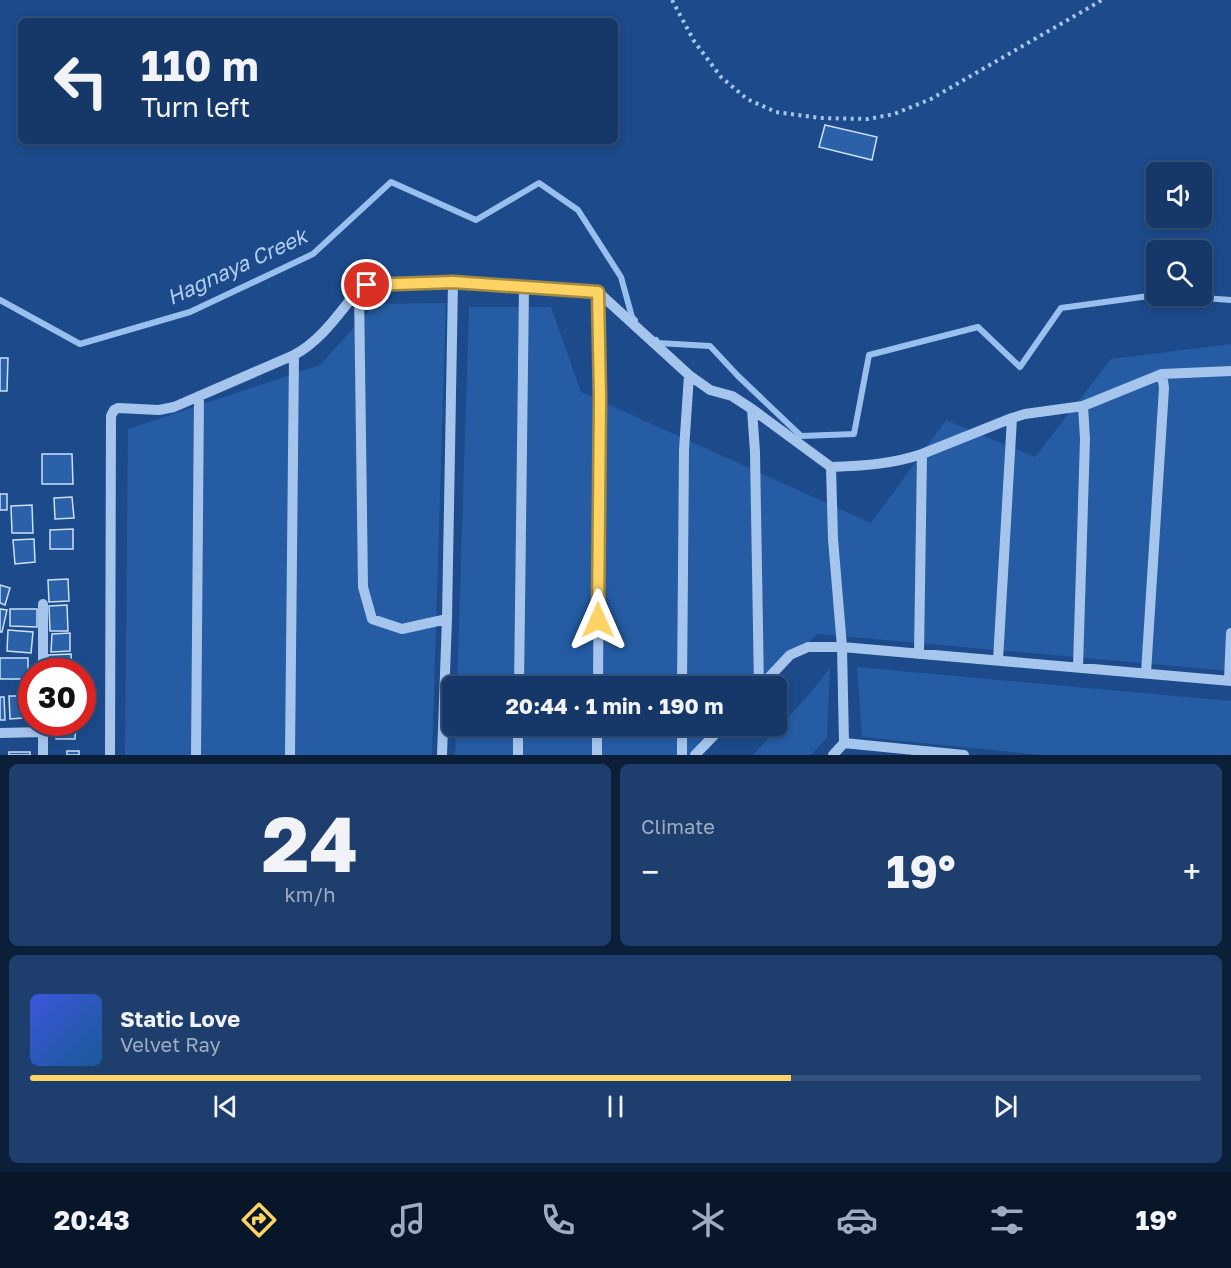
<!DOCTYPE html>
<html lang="en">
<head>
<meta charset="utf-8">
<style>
	:root { --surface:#153868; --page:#1e3f6e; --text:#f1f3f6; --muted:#9dacc0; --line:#34527c; --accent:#fdd363 }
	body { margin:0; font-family:"Golos Text",sans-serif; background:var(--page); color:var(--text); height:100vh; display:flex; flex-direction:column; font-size:22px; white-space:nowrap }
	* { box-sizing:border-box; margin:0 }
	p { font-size:20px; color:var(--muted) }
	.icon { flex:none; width:33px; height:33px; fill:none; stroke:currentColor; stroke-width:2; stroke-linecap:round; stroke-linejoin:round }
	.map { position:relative; height:755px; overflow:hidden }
	.side { display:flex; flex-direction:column; gap:9px; padding:9px; background:#0c1f39; flex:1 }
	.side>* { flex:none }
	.hud { position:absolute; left:18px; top:18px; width:600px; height:126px; border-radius:9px; box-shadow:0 3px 9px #0003,0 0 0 2px var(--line); background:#153868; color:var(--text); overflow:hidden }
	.tools { position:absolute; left:1146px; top:162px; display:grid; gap:12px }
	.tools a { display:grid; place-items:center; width:66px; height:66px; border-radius:9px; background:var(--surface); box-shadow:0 3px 9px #0003,0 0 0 2px var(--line); font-size:30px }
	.speed { position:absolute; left:18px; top:658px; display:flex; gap:12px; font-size:30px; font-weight:700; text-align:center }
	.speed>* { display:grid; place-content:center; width:78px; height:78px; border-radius:50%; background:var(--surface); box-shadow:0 3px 9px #0003,0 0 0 2px var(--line); line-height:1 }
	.speed .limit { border:9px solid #d22; background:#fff; color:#111 }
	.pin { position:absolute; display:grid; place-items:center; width:51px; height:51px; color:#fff; margin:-26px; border:3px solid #fff; border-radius:50%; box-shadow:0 2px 6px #0007 }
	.me { position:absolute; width:66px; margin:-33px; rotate:0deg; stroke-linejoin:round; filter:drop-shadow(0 0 4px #0008) }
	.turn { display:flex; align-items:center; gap:21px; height:126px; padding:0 24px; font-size:27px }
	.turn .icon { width:78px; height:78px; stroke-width:2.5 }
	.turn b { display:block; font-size:42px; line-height:51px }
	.big { font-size:45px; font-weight:700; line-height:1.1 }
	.side .widget { flex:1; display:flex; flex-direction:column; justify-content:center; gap:9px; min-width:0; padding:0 21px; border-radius:9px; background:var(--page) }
	.side .dial { align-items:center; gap:0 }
	.dial b { font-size:78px; line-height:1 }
	.song { display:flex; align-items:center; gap:18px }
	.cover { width:72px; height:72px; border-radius:9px; background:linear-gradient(135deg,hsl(230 70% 55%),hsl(210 70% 35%)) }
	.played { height:6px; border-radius:3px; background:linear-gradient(90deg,var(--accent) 65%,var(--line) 65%) }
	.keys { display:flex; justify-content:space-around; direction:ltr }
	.heat { display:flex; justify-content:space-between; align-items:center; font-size:33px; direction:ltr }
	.side .tiles { flex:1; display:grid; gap:9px; grid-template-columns:1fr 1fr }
	.widget:last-child { grid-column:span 2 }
	.trip { position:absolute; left:442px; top:676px; width:345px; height:60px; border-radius:9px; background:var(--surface); box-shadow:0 3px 9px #0003,0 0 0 2px var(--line); font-weight:700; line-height:60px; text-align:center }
	.tab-bar { display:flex; height:96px; justify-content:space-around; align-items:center; background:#08162a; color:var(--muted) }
	.tab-bar .icon { width:42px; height:42px }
	.tab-bar .active { color:var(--accent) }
	.tab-bar b { font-size:27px; color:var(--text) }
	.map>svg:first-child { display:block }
	.green { fill:#255ca3 }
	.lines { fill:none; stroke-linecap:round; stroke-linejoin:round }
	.stream { stroke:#99bfee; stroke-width:6 }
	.building { fill:#2b61a8; stroke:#cbdff9; stroke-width:1.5 }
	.path { stroke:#a6c5ec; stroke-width:4; stroke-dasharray:3 4.5; stroke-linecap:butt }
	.minor { stroke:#a6c5ec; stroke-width:10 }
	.route-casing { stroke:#a48940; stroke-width:15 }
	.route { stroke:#fdd363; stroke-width:10 }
	.labels { text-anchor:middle; stroke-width:6; stroke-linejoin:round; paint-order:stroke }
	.water-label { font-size:21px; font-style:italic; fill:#b2cff4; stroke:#1c4a8a }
</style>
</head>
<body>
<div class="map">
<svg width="1231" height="755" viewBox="0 0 1231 755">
	<rect width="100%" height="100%" fill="#1c4a8a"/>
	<path class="green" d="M446,303l-14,452h-307l3,-326 192,-64 55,-61z
		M469,307h82l30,85 290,131 75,-103 89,37 76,-98 120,-15v327l-414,-37 -53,53h-307z
		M857,667l374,34v54h-189l-180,-18z
		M830,668l-3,70 -16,17h-58l55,-59z
		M456,726h270l-29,29h-242z"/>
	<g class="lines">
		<path class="stream" d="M1177,296l54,4
			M0,300l80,44 110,-32 123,-58 78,-72 85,38 63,-37 39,27 43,67 11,40 3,3
			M656,340l2,3 52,3 28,30 63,60 53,-2 15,-79 109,-28 42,40 41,-59 95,-13"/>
	</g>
	<path class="building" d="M825,125l52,12 -5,23 -53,-13z
		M0,358h8l-1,33h-7z
		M42,454h30l1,30h-31z
		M0,494h7v16h-7z
		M72,497l2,21 -19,1 -1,-21z
		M32,505l1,28h-21l-1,-27z
		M73,529v20h-23v-19z
		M34,539l1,23 -20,2 -2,-24z
		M68,579l1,22 -20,1 -1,-22z
		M0,585l10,3 -5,17 -5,-2z
		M67,605l1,26h-18l-1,-25z
		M0,609l7,1 -5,22h-2z
		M10,609h27v18l-27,-1z
		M8,630l25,2 -2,21 -24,-2z
		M70,633v18l-19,1 1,-18z
		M71,654l1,15 -24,1v-15z
		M0,658h28v21h-28z
		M9,696h12l2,22 -13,1z
		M0,697h4l1,23h-5z
		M56,726h20l-1,13h-19z
		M67,751h12v4h-12z
		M9,752h21v3h-21z"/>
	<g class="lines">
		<path class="path" d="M672,0l22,41 27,36 26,22 29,13 44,6 48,1 26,-5 37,-15 171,-99"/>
		<path class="minor" d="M359,289l4,298 9,32 30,10 45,-10
			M1083,406l79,-32
			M752,409l79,58
			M922,454l90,-36
			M43,604v68
			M998,660l14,-242 13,-4 58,-8 2,33 -7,228
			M1146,673l18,-285 -2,-14 69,-3
			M1229,680l2,-47
			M519,687l5,-400
			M598,687l2,-290 -2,-105
			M682,687l2,-237 5,-75 21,15 22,6 20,13 3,43 4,235
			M760,687l30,-32 18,-8h34l389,34
			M0,733l43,-1
			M844,743l-2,-96 -9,-108 -2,-72c31,-1 62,-3 91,-13l-3,200
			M43,755v-32
			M110,755l1,-339 3,-6 4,-2 41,2 15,-3 120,-52c27,-14 45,-42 65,-66l8,-4 8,-1 78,-2 145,10 91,83
			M196,755l3,-359
			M290,755l4,-400
			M442,755l5,-136 6,-337
			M518,755v-29
			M597,755v-29
			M682,755v-29
			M695,755l28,-29
			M833,755l11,-12 120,12"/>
	</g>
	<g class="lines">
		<defs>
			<path id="route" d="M367,285l86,-3 145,10 2,105 -2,223"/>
		</defs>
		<use href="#route" class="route-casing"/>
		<use href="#route" class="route"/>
	</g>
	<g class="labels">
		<g class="water-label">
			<text transform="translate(237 267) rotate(-25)" y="7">Hagnaya Creek</text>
		</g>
	</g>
</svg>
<div class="tools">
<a><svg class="icon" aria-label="sound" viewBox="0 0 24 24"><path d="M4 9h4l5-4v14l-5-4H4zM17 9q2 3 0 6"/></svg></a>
<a><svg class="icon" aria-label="search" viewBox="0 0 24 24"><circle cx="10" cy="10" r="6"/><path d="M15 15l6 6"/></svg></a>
</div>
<div class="speed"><div class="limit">30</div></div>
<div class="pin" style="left:367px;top:285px;background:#d93025"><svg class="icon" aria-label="arrive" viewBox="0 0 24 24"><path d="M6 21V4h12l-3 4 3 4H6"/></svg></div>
<svg class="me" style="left:598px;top:620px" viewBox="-20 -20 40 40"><path d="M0-17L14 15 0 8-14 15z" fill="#fdd363" stroke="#fff" stroke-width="4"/></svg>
<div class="trip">20:44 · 1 min · 190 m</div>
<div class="hud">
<div class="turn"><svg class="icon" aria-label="left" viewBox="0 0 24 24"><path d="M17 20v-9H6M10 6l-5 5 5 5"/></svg><div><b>110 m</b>Turn left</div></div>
</div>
</div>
<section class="side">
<div class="tiles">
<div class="widget dial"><b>24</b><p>km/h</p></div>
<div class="widget"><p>Climate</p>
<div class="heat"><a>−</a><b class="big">19°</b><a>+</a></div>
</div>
<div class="widget">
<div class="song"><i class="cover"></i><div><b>Static Love</b><p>Velvet Ray</p></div></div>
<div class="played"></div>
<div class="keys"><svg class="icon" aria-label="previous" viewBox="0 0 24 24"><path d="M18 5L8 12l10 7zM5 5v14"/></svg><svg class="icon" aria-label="pause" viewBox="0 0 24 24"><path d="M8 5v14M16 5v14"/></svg><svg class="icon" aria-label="next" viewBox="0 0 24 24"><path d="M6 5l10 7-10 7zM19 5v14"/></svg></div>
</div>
</div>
</section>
<nav class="tab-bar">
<b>20:43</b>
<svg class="icon active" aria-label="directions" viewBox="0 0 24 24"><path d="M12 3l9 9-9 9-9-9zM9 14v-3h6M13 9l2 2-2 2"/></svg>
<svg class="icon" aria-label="music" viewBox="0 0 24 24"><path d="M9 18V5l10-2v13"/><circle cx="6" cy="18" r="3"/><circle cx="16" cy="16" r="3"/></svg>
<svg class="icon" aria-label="phone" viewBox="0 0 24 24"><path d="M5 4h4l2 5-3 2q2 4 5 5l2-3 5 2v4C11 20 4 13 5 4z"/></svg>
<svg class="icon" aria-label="climate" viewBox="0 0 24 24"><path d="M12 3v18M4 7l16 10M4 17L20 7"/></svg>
<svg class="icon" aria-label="car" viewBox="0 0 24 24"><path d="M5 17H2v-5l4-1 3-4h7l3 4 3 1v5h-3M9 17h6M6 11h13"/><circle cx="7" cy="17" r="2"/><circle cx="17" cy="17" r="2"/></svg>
<svg class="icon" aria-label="filters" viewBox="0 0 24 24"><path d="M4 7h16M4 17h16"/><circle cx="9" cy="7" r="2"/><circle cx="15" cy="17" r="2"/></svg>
<b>19°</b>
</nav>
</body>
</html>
